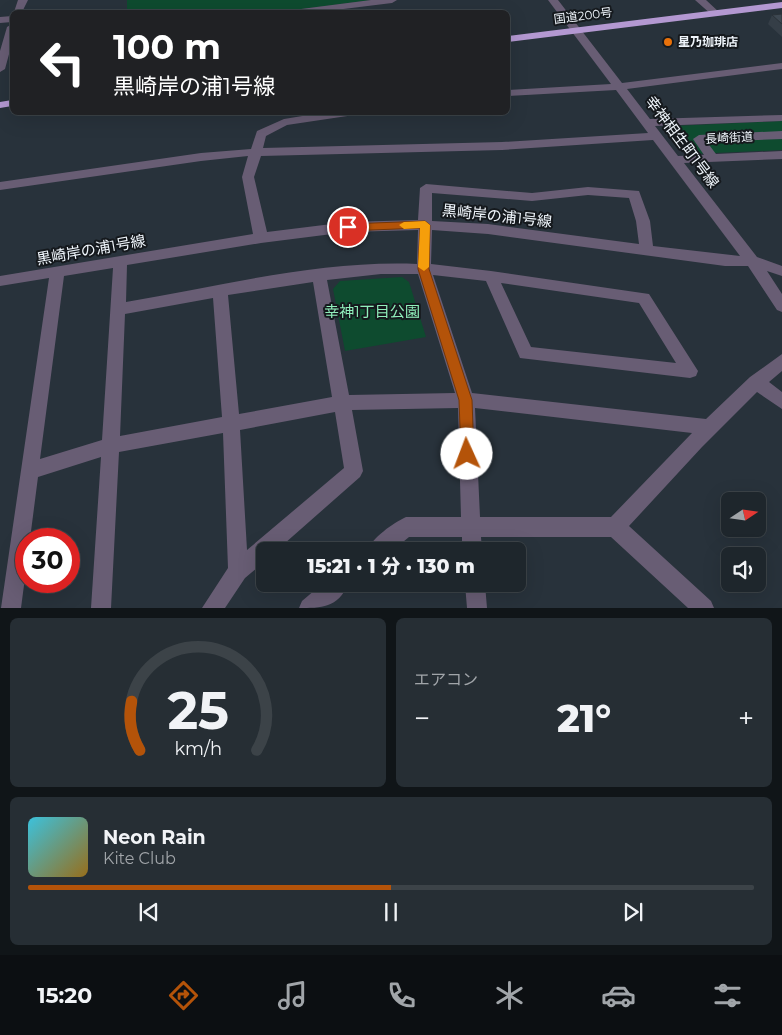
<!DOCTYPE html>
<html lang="ja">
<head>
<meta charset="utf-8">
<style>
	:root { --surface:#1e262c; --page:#262e34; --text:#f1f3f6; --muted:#a1a5a9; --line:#3c4348; --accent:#b45309 }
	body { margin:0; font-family:Montserrat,"Noto Sans JP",sans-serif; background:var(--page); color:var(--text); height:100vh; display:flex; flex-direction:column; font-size:19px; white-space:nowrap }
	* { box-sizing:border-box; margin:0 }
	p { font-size:16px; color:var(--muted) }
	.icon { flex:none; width:28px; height:28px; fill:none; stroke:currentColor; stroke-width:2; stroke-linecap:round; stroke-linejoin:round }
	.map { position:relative; height:608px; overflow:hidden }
	.sheet { display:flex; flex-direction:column; gap:10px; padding:10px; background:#101518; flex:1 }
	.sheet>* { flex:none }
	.top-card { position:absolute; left:10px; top:10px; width:500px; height:105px; border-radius:8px; box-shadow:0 5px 20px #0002,0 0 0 1px var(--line); background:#202124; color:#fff; overflow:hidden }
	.needle { width:32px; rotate:77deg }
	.fabs { position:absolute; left:721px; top:492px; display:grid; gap:10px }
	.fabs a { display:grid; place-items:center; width:45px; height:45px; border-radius:8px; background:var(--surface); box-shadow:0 5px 20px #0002,0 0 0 1px var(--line); font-size:25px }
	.speed { position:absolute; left:15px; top:528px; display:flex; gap:10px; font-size:25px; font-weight:700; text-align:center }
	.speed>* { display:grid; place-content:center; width:65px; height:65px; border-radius:50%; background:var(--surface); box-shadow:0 5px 20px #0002,0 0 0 1px var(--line); line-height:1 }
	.speed .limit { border:8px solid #d22; background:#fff; color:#111 }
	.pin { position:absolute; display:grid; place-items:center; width:42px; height:42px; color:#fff; margin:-21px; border:2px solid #fff; border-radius:50%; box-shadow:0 1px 5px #0007 }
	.me { position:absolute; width:55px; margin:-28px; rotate:358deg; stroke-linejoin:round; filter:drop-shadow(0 0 4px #0008) }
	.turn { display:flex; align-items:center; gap:18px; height:105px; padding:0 20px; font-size:22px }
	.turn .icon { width:65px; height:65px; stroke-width:2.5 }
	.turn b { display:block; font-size:35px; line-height:42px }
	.big { font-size:38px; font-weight:800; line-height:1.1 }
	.sheet .tile { flex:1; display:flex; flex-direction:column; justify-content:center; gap:8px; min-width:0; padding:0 18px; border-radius:8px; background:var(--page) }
	.sheet .dial { align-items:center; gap:0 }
	.dial svg { height:130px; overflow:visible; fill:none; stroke:var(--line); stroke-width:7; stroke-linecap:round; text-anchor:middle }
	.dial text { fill:var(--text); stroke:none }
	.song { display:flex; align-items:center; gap:15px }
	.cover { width:60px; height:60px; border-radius:8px; background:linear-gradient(135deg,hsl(190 70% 55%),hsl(40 70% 35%)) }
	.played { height:5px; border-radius:2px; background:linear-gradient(90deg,var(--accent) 50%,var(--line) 50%) }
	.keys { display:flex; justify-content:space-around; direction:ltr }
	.heat { display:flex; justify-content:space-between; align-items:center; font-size:28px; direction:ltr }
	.sheet .tiles { flex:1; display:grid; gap:10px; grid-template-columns:1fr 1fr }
	.tile:last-child { grid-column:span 2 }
	.trip { position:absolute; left:256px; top:542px; width:270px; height:50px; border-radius:8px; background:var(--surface); box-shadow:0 5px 20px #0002,0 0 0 1px var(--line); font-weight:800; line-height:50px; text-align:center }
	.tabs { display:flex; height:80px; justify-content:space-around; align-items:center; background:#0c0f12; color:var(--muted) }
	.tabs .icon { width:35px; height:35px }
	.tabs .on { color:var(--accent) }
	.tabs b { font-size:22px; color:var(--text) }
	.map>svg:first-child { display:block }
	.green { fill:#0e4b2f }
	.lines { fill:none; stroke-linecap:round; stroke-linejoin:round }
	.minor { fill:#685d74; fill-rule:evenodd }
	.highway { fill:#b398d1; fill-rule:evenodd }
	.wall { fill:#353e47 }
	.building { fill:#3e4852; stroke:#2b3239 }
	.route { fill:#b45309; stroke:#753606 }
	.slow { fill:#f59e0b }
	.food-dot { fill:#e8710a; stroke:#15191d; stroke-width:2 }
	.labels { text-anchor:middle; stroke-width:4; stroke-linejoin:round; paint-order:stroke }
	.far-street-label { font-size:12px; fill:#eff5fb; stroke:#15191d }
	.far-poi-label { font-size:12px; font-weight:bold; fill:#eff5fb; stroke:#15191d; text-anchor:start }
	.street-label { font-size:15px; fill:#eff5fb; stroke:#15191d }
	.park-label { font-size:15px; fill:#90efbb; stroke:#15191d }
</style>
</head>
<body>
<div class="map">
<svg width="782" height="608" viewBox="0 0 782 608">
	<rect width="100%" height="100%" fill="#28323b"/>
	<path class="green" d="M127,0h245l-94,12h-151z
		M782,121v29l-89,4 -19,-28z
		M402,277l7,5 17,55 -81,14 -12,-62 7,-8z"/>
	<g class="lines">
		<path class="minor" d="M18,0h10l-6,12h-8z
			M371,0h26l-5,3 -73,9h-23l5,-3z
			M548,0h10l64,83 160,-20v6l-155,20 23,30 132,-4v6l-127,5 23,30 26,-1 -11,-16 6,-4 83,-4v8l-75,3 9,12 66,-3v8l-98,4 73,94 25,9v10l-15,-5 15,23v18l-5,-2 -29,-44h-23l-237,-32 -56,-4 -1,34 60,7 158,23 49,77 -2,5 -6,2 -170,-20 -34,-77 -53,-6 39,118 234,26 44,-42 32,-23v17l-13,11 13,10v17l-25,-17 -55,55 -73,79 82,75 3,7h-26l-77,-71h-130l1,14h-20v-14h-53l-17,14h-25c5,-13 26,-28 39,-34h55l-3,-109 -106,2 11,61 -3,6 -84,74h-11v10l-20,17 -20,30h-23l26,-40 -5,-135 -104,19 -8,156h-20l10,-151 -63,20 -8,62h-4v31l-5,38h-20l48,-330 -49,8v-10l253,-42 -11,-57 6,-21 -47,5 -201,29v-8l201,-29 50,-4 6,-18 27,-12 43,-7h32l-5,3 -67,10 -21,11 -3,12 239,-6 146,-9 -32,-43 -108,6v-6l103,-6zM653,140l87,116 -87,-10 -3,-25 -11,-30 -51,-4 -56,6 -106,-9 -6,4 -2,32 -70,2 -81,10 -13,-55 7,-21 241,-6zM432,193l100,8 56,-6 41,3 7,23 3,23 -151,-20 -56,-3zM418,230l-1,34c-97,-4 -196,22 -291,38l1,-37 134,-22 87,-11zM113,268l-11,172 -62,19 24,-183zM381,274h37l37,119 -106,2 -22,-115zM313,282l19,115 -93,17 -11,-119zM501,283l138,20 37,60 -145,-16zM213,298l9,119 -102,19 5,-122zM475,408l217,25 -81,84h-131zM335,412l9,56 -97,82 -7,-120z
			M695,0h11l14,13 -8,2z
			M12,16v6l-12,1v-6z
			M12,24v19l-7,26 -5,3v-21l7,-24z
			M322,584h26c-10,24 -27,24 -49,24l3,-7z
			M465,584h20l2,24h-20z"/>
		<path class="highway" d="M782,2v6l-274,34v-6z
			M12,100v6l-12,2v-6z"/>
	</g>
	<path class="wall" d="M782,14v23l-14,-13 4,-9z"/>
	<path class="building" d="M782,14v10l-10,-9z"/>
	<path class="route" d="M425,221l5,4 -1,44 43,131 2,54 -2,4 -5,2 -4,-2 -2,-4 -2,-54 -41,-131 2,-41 -72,3 -5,-4 5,-3z"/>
	<path class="slow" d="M425,221l5,4 -1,42 -5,4 -6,-4 2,-39 -16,1 -5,-4 5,-3z"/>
	<circle class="food-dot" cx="668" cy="42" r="5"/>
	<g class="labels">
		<g class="far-street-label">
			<text transform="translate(583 16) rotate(-7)" y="4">国道200号</text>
			<text transform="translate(729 138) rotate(-3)" y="4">長崎街道</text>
		</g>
		<g class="far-poi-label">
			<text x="678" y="46">星乃珈琲店</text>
		</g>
		<g class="street-label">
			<text transform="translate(682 142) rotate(53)" y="5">幸神相生町1号線</text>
			<text transform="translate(497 216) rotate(6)" y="5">黒崎岸の浦1号線</text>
			<text transform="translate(91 250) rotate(-10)" y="5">黒崎岸の浦1号線</text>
		</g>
		<g class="park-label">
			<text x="372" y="317">幸神1丁目公園</text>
		</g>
	</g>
</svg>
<div class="fabs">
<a><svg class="needle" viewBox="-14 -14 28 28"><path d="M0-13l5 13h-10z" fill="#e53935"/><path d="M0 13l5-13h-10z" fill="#a1a5a9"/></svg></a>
<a><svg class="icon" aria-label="sound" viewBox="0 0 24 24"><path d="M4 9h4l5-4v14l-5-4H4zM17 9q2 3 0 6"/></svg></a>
</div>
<div class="speed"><div class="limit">30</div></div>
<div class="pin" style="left:348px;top:227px;background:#d93025"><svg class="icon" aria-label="arrive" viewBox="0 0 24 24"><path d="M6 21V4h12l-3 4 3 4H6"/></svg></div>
<svg class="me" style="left:467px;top:454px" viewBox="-20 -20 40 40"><circle r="19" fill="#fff"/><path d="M0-13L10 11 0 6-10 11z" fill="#b45309"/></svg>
<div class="trip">15:21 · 1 分 · 130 m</div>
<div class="top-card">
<div class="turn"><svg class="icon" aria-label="left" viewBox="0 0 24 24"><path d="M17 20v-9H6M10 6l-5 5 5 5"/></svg><div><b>100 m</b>黒崎岸の浦1号線</div></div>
</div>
</div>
<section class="sheet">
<div class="tiles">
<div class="tile dial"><svg viewBox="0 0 100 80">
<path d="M14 69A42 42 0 1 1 86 69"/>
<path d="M14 69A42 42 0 0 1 9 39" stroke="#b45309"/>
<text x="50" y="56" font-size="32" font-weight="700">25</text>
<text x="50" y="72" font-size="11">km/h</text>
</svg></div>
<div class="tile"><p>エアコン</p>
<div class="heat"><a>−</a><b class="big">21°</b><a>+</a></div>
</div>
<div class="tile">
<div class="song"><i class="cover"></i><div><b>Neon Rain</b><p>Kite Club</p></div></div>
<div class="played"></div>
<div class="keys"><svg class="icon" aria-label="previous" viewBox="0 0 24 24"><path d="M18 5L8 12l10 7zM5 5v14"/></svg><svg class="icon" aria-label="pause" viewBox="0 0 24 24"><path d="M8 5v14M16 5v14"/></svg><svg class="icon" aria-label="next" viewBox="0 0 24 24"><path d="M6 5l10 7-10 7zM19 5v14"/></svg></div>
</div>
</div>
</section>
<nav class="tabs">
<b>15:20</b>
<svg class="icon on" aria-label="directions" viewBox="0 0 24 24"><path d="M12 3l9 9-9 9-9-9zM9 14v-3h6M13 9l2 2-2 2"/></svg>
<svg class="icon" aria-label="music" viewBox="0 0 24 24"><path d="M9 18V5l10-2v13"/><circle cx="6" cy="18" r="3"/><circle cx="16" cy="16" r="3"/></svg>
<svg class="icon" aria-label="phone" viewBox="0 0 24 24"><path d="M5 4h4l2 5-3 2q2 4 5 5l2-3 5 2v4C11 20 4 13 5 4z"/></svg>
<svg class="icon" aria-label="climate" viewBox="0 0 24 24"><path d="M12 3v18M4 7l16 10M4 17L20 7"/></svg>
<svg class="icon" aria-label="car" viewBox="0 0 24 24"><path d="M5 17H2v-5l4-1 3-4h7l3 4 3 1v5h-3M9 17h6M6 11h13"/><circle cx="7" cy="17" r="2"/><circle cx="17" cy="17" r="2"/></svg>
<svg class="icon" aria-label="filters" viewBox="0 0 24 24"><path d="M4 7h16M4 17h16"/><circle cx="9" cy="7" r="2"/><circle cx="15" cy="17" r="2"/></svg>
</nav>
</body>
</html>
